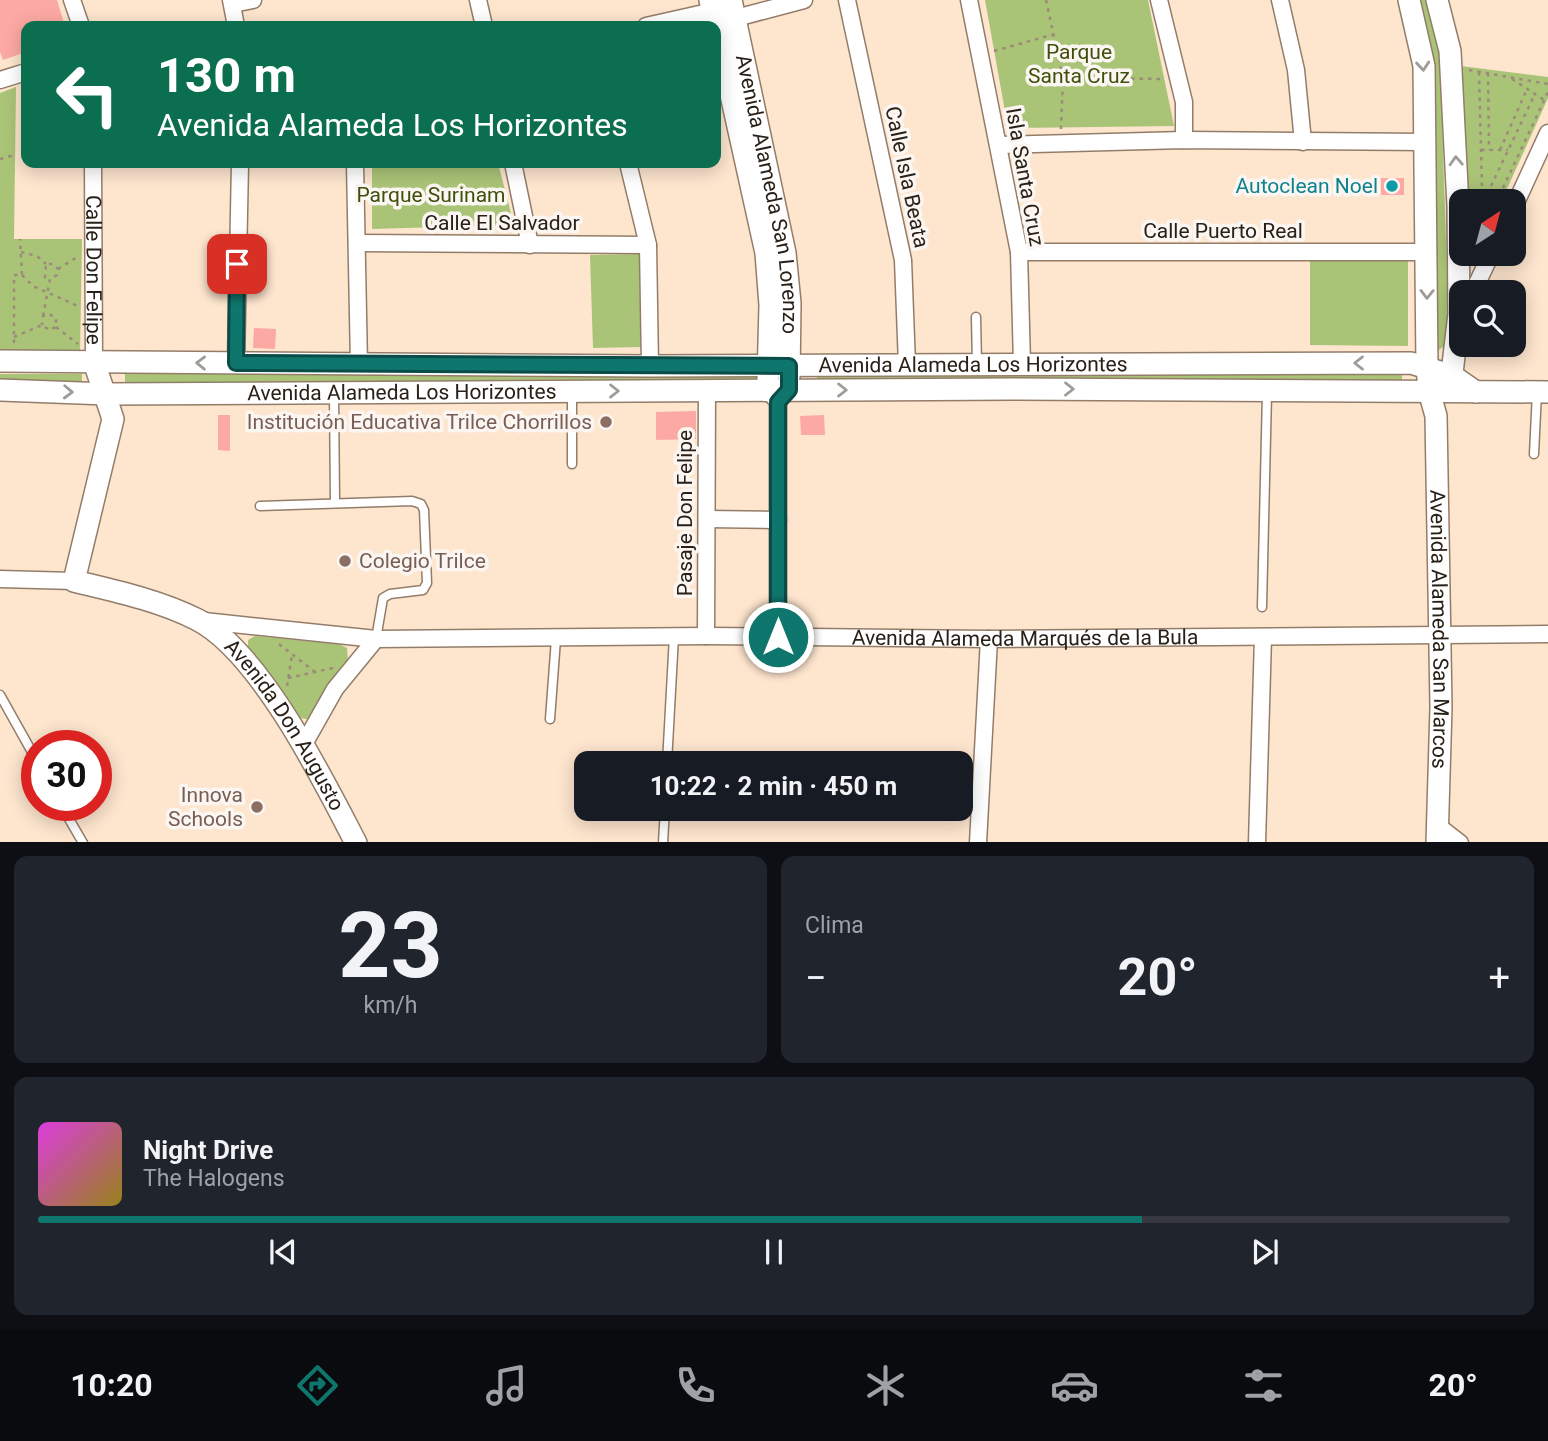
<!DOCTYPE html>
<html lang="es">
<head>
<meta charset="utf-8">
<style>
	:root { --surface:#171b24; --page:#20242c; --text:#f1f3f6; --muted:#9ea1a6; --line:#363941; --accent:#0f766e }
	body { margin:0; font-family:Roboto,sans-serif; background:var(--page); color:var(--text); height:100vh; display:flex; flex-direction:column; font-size:26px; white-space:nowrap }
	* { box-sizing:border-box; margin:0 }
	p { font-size:23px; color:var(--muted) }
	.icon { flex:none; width:38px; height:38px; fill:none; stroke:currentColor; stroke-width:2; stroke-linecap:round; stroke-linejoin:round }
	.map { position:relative; height:842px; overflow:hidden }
	.sheet { display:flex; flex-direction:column; gap:14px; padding:14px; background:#0d0f14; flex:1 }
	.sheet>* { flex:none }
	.top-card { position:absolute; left:21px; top:21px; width:700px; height:147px; border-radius:14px; box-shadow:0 4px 18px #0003; background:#0b6e4f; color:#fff; overflow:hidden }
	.needle { width:46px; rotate:36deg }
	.tools { position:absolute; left:1449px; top:189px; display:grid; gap:14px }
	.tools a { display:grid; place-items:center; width:77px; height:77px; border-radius:14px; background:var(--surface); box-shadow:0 4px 18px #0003; font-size:35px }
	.speed { position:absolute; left:21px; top:730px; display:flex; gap:14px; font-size:35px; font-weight:700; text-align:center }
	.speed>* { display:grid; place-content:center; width:91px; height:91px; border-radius:50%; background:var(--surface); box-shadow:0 4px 18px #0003; line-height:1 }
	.speed .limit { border:10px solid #d22; background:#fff; color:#111 }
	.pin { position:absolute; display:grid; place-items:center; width:60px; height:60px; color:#fff; margin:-30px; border-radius:14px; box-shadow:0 4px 10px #0006 }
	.me { position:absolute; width:77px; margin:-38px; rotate:0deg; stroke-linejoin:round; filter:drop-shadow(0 0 5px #0008) }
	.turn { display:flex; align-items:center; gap:24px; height:147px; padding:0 21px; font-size:32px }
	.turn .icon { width:91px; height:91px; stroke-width:2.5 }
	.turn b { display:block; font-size:49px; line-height:60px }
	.big { font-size:52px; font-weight:700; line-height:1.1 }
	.sheet .card { flex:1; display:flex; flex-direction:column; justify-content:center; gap:10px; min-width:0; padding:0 24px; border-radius:14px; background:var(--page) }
	.sheet .dial { align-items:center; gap:0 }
	.dial b { font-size:91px; line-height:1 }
	.song { display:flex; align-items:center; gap:21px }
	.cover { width:84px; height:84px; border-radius:10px; background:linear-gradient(135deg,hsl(300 70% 55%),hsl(50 70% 35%)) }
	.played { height:7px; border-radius:4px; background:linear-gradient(90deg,var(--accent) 75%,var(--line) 75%) }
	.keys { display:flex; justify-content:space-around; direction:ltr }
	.heat { display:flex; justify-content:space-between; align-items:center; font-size:38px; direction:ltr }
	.sheet .tiles { flex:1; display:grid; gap:14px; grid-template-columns:1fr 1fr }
	.card:last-child { grid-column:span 2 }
	.trip { position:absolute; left:574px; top:751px; width:399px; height:70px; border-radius:14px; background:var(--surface); box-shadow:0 4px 18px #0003; font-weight:700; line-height:70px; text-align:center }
	.tabs { display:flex; height:112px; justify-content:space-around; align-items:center; background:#090b0e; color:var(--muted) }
	.tabs .icon { width:49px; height:49px }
	.tabs .on { color:var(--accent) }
	.tabs b { font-size:32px; color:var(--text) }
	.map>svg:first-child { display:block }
	.green { fill:#aac477 }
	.building { fill:#fda9a3 }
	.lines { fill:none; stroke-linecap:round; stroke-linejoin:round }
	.lane-casing { stroke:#937d69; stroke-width:11 }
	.street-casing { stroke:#937d69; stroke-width:19 }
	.secondary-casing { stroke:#937d69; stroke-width:24 }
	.path { stroke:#9c8b7b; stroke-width:2.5; stroke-dasharray:3.5 5; stroke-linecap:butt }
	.lane { stroke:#fff; stroke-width:8 }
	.street { stroke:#fff; stroke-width:16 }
	.secondary { stroke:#fff; stroke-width:21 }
	.oneway { stroke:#9f9b97 }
	.route-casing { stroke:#0a4d48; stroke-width:18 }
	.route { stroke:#0f766e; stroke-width:12 }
	.culture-dot { fill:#0f9aa8; stroke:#fbf6f2; stroke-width:2.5 }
	.education-dot { fill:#8d6e63; stroke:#fbf6f2; stroke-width:2.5 }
	.labels { text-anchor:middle; stroke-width:7; stroke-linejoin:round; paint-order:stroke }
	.park-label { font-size:21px; fill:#3e500b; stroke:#fbf6f2 }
	.street-label { font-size:21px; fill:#292018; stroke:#fbf6f2 }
	.culture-label { font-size:21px; fill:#0d838f; stroke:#fbf6f2; text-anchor:end }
	.education-label { font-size:21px; fill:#785e54; stroke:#fbf6f2; text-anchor:end }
</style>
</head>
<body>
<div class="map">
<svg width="1548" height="843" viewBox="0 0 1548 843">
	<rect width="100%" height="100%" fill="#fde5ce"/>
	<path class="green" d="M985,0h163l26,126 -166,2z
		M1414,0h16l10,54 8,252 -2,39 -9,6z
		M1461,66l87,11v21l-42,93 -41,3z
		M16,87l-2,152h68l-2,115 -80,1v-262z
		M372,163h126l16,62 -142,4z
		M639,254l2,93 -48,1 -3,-93z
		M1310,260l98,1v85l-98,-1z
		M1402,368v14l-585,3v-14z
		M757,371l1,14 -633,2v-15z
		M0,374h82v11h-82z
		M255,636l84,8 8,4 1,13 -37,59 -15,-3 -48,-68v-9z"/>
	<path class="building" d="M0,0h57l8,26h-39v26l-23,8 -3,-8z
		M1381,178h23v17h-23z
		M254,328l22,1 -1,20 -22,-1z
		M696,411v28l-40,1v-28z
		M218,415h12v36l-12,-1z
		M824,415l1,20h-24l-1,-19z"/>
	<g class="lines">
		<defs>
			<path id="lane" d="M976,317l1,48
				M334,395l1,107
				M1534,454l3,-62
				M572,464v-70
				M260,506l152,-5 9,3 3,6 3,73 -4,7 -33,4 -7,4 -7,41
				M1262,607l5,-214
				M0,695l37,66
				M550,719l6,-80
				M667,763l7,-127
				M61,805l22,38
				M663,843l2,-35"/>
			<g id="street">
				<path d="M72,0l9,26"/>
				<path d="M231,0l5,26"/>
				<path d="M478,0l6,26"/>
				<path d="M847,0l56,260 4,105"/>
				<path d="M969,0l50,252 3,112"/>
				<path d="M1159,0l25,102v38"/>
				<path d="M1280,0l16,70 7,72"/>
				<path d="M233,4l20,-4"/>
				<path d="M736,18l68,-18"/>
				<path d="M646,26l67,-15"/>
				<path d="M0,80l26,-8"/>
				<path d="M999,145l185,-5 242,2"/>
				<path id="s1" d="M93,163l1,199"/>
				<path d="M355,163l4,202"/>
				<path d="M513,163l17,82"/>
				<path d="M628,163l20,82 2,121"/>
				<path d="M1495,201h4"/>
				<path d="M1514,207l34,-74"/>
				<path d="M357,243l291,2"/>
				<path d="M1019,252h409"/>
				<path d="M1473,292l18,-38"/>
				<path d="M236,363l4,-200"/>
				<path d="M768,390l10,12v235"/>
				<path d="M707,519l71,1"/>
				<path d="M0,579l74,2"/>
				<path id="s2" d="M204,621l172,18 330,-3 283,3 559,-5"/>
				<path d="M706,636l1,-246"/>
				<path d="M304,744l31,-55 41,-50"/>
				<path d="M1438,826l22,17"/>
				<path d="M978,843l11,-204"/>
				<path d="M1257,843l6,-206"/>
			</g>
			<g id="secondary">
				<path d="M710,0l56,253 4,52 -2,75"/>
				<path id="s3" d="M731,0l54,253 5,50 -1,74"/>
				<path id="s4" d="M1409,0l15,66 3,301 2,24 7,25 5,291 -4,136"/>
				<path d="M1437,0l13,51 8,155 1,108 -9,76"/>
				<path id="s5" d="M0,361l650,5 761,-3 42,13 23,16"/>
				<path id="s6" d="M94,362l19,57 -39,162c41,10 84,19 122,38 63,31 128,162 160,224"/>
				<path id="s7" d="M0,390l107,4 906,-5 535,3"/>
			</g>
		</defs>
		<use href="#lane" class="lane-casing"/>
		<use href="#street" class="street-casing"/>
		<use href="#secondary" class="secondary-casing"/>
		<path class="path" d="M1046,0l17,78 -2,51
			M994,51l61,-17
			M1469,70l79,14
			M1479,72l3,117
			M1488,73l1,77
			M1063,78l102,1
			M1512,79l32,21
			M1481,150h27
			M1500,150l27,-61
			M0,159l15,-4
			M1491,186l44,-92
			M1503,188l45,-96
			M21,252l16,4 9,8
			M58,269l21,-13
			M22,275l11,11 47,21
			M43,316l7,-37 7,-4 1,-6 -5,-5h-7l-1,14 5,1
			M56,327l22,17
			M14,337l28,-12 7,5 7,-3v-9l-7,-4 -6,2 -1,9
			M14,343v-68h8l-2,-36
			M279,644l36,28
			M288,678l45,-10
			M287,686l5,-31"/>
		<use href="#lane" class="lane"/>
		<use href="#street" class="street"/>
		<use href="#secondary" class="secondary"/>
	</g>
	<defs><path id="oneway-chevron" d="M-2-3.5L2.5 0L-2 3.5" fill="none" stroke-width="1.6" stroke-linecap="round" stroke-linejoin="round" transform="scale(1.75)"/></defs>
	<g class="oneway">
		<use href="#oneway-chevron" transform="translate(1423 66) rotate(85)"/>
		<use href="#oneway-chevron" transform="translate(1456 161) rotate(-93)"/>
		<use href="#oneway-chevron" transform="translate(1427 294) rotate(91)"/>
		<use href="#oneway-chevron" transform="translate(201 363) rotate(-179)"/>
		<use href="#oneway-chevron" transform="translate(1359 363) rotate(180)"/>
		<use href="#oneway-chevron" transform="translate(1069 389)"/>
		<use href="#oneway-chevron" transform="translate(842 390)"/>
		<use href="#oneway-chevron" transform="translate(614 391)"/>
		<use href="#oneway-chevron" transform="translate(68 392) rotate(2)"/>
	</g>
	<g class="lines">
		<defs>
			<path id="route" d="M237,264l-1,99 553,3v24l-11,12v235"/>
		</defs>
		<use href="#route" class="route-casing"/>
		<use href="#route" class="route"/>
	</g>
	<circle class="culture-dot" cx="1392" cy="186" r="7"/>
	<g class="education-dot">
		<circle cx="606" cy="422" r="7"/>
		<circle cx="345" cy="561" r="7"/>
		<circle cx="257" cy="807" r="7"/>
	</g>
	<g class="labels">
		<g class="park-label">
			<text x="1079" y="59">Parque<tspan x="1079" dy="24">Santa Cruz</tspan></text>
			<text x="431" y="202">Parque Surinam</text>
		</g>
		<g class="street-label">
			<text transform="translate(907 177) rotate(78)" y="7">Calle Isla Beata</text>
			<text transform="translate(1025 177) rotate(80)" y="7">Isla Santa Cruz</text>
			<text dy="7" stroke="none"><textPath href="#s3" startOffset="198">Avenida Alameda San Lorenzo</textPath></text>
			<text x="502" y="230">Calle El Salvador</text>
			<text x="1223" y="238">Calle Puerto Real</text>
			<text dy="7" stroke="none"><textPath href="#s1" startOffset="107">Calle Don Felipe</textPath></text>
			<text dy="7" stroke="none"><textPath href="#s5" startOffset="973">Avenida Alameda Los Horizontes</textPath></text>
			<text dy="7" stroke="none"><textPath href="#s7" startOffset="402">Avenida Alameda Los Horizontes</textPath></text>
			<text transform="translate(685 513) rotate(-90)" y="7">Pasaje Don Felipe</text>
			<text dy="7" stroke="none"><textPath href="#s4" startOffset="632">Avenida Alameda San Marcos</textPath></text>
			<text dy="7" stroke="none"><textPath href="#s2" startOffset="822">Avenida Alameda Marqués de la Bula</textPath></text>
			<text dy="7" stroke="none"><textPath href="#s6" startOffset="495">Avenida Don Augusto</textPath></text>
		</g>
		<g class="culture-label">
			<text x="1378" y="193">Autoclean Noel</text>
		</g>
		<g class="education-label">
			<text x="592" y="429">Institución Educativa Trilce Chorrillos</text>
			<text x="359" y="568" text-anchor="start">Colegio Trilce</text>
			<text x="243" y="802">Innova<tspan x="243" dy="24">Schools</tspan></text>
		</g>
	</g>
</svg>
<div class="tools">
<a><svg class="needle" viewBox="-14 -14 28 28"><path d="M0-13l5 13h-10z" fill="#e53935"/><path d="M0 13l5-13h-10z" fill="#9ea1a6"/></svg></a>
<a><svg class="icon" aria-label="search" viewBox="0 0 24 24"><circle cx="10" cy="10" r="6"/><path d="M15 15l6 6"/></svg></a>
</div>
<div class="speed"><div class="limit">30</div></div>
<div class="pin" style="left:237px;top:264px;background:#d93025"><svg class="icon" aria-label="arrive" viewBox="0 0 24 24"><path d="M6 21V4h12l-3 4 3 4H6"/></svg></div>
<svg class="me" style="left:778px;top:637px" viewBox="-20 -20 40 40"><circle r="17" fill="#0f766e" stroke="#fff" stroke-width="3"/><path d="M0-11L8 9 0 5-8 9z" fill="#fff"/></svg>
<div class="trip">10:22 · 2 min · 450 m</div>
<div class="top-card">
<div class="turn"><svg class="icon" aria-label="left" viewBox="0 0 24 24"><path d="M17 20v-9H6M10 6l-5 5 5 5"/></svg><div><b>130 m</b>Avenida Alameda Los Horizontes</div></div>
</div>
</div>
<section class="sheet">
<div class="tiles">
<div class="card dial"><b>23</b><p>km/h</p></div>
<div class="card"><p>Clima</p>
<div class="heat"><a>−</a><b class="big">20°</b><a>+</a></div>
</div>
<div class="card">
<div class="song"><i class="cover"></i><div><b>Night Drive</b><p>The Halogens</p></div></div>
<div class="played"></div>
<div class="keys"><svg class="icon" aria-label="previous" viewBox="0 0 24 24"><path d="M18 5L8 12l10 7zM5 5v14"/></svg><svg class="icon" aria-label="pause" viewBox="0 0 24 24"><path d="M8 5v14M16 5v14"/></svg><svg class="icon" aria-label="next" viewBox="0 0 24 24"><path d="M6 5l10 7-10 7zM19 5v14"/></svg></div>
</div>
</div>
</section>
<nav class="tabs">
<b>10:20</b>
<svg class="icon on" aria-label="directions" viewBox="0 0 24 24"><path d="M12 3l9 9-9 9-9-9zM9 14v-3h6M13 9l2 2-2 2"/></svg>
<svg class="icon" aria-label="music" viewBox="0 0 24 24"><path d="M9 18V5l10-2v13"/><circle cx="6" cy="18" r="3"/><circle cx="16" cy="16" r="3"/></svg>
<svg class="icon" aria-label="phone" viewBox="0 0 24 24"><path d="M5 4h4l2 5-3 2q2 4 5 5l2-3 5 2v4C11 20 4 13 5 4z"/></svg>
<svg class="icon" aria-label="climate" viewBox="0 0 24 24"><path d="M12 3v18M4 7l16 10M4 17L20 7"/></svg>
<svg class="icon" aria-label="car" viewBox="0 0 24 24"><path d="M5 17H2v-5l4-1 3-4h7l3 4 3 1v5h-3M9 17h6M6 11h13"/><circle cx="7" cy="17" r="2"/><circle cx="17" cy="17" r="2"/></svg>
<svg class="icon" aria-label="filters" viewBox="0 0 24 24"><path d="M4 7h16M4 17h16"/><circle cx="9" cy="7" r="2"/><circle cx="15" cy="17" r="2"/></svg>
<b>20°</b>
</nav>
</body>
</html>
